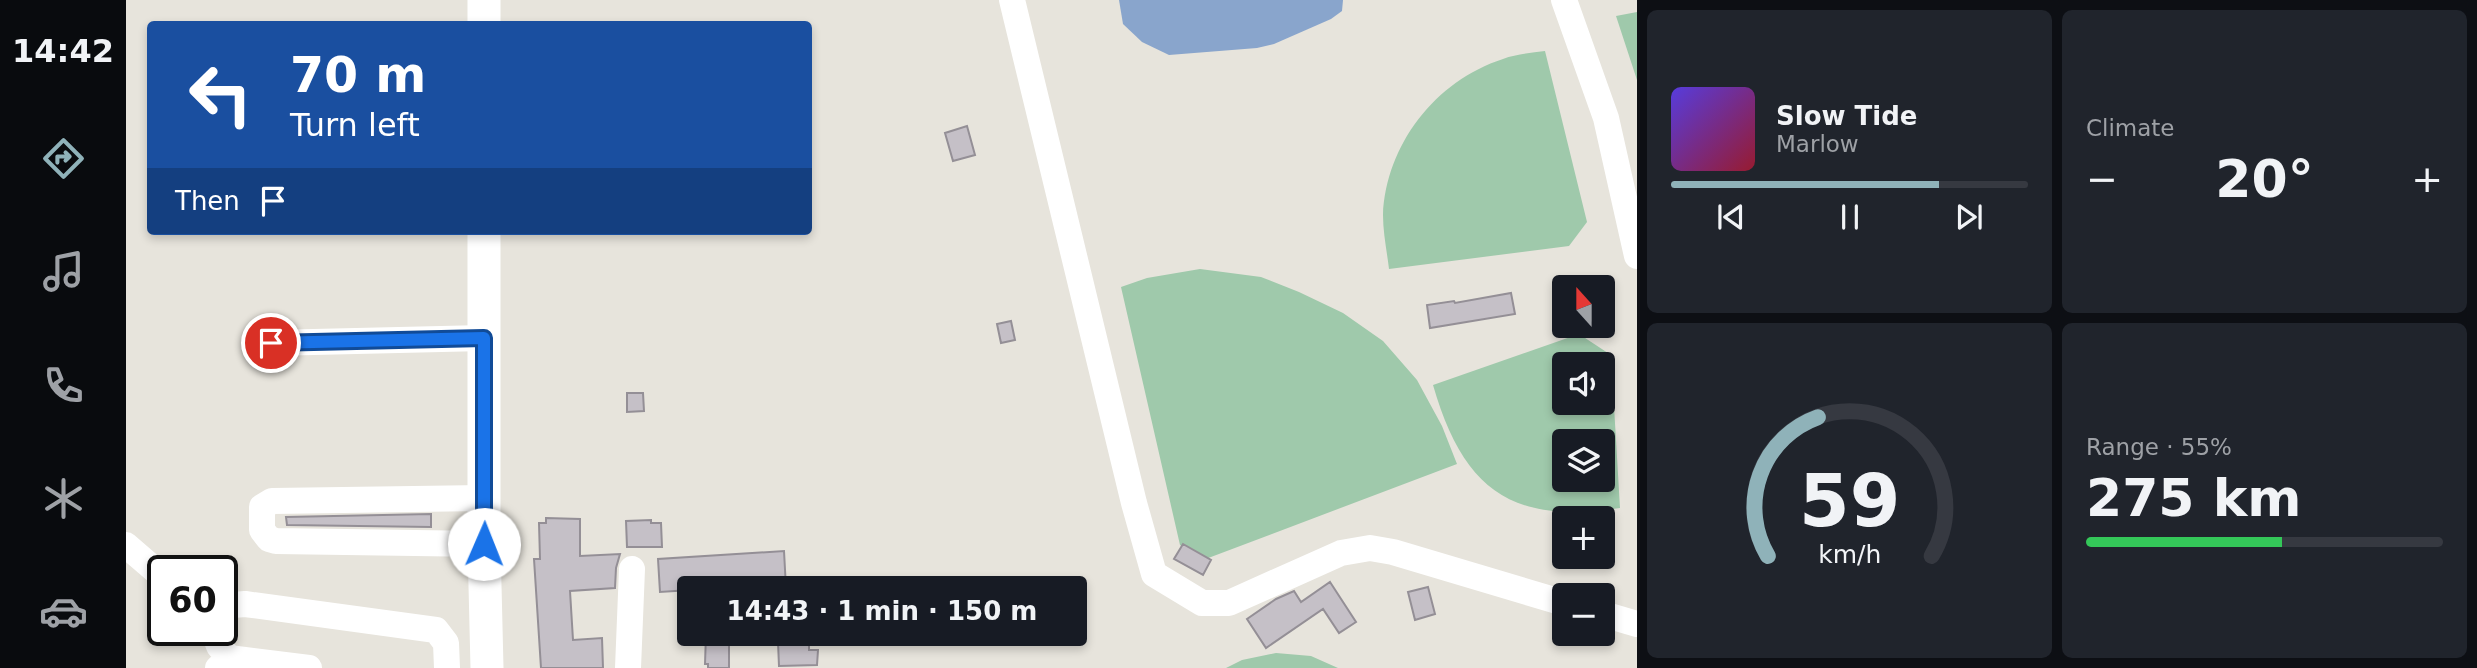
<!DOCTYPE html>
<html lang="en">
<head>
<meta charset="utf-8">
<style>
	:root { --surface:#171b24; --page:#20242c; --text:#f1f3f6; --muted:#9ea1a6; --line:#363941; --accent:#8fb2b9 }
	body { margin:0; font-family:"DejaVu Sans",sans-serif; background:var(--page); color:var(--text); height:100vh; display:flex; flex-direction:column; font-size:26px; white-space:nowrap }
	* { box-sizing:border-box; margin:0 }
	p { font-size:23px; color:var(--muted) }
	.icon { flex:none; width:38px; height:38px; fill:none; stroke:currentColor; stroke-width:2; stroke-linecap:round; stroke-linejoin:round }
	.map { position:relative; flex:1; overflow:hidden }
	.side { display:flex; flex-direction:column; gap:10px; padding:10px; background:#0d0f14; width:840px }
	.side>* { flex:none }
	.top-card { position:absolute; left:21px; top:21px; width:665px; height:214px; border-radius:7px; box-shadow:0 4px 10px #0003; background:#1a4fa0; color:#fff; overflow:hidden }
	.needle { width:46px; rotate:339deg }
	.fabs { position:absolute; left:1426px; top:275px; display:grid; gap:14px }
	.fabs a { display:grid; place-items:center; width:63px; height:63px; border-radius:7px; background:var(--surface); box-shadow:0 4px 10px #0003; font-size:35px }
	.speed { position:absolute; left:21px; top:555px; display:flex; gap:14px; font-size:35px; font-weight:700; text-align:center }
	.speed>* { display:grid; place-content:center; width:91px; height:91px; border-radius:50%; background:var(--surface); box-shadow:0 4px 10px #0003; line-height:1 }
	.speed .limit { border:4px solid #111; border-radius:10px; background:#fff; color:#111 }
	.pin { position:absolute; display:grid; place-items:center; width:60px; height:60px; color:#fff; margin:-30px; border:4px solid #fff; border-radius:50%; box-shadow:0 2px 7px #0007 }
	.me { position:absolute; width:77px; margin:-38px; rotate:1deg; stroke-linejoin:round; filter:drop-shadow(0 0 5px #0008) }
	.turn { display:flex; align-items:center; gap:24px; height:147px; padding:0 28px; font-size:32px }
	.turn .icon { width:91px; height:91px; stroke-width:2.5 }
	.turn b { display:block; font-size:49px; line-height:60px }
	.then { display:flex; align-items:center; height:66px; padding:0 28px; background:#0003; gap:14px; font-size:26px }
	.big { font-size:52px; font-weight:800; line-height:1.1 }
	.side .widget { flex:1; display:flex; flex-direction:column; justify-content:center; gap:10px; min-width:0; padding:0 24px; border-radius:10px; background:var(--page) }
	.side .dial { align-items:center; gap:0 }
	.dial svg { height:182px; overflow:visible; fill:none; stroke:var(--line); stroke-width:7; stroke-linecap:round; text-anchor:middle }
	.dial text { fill:var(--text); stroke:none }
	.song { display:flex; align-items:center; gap:21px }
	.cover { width:84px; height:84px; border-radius:10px; background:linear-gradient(135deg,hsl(250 70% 55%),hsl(350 70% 35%)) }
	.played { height:7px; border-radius:4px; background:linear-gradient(90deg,var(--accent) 75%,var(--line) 75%) }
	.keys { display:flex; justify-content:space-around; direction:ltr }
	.heat { display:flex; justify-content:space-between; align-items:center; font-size:38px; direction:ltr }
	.charge { height:10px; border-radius:5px; background:linear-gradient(90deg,#34c759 55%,var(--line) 0) }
	.side .tiles { flex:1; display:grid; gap:10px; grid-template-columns:repeat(2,1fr) }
	.trip { position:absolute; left:551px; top:576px; width:410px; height:70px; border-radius:7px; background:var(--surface); box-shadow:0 4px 10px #0003; font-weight:800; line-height:70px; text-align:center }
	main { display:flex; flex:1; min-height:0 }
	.dock { display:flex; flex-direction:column; width:126px; justify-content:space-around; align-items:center; background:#090b0e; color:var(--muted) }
	.dock .icon { width:49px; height:49px }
	.dock .current { color:var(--accent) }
	.dock b { font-size:32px; color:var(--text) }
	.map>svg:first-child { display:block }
	.green { fill:#9fc9ab; fill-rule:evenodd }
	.water { fill:#89a5cc }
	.building { fill:#c5c0c7; stroke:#948f96; stroke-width:2 }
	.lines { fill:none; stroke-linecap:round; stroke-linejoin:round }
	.minor { stroke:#fff; stroke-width:26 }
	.major { stroke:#fff; stroke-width:33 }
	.route-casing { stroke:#114b97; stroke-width:18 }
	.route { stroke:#1a73e8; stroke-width:12 }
</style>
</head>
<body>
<main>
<nav class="dock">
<b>14:42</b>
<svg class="icon current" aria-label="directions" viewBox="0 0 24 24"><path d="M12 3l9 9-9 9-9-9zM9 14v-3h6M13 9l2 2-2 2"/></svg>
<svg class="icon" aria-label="music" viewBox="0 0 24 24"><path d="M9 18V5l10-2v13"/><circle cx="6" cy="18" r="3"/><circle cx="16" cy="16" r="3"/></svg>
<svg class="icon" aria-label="phone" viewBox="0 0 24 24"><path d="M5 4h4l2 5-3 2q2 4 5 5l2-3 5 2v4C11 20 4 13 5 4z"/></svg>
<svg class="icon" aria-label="climate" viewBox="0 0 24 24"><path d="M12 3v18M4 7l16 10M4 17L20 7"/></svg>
<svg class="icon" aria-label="car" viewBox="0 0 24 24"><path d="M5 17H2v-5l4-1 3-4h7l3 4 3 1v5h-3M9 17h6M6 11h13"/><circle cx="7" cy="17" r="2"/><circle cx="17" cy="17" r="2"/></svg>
</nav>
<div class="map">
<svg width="1511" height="668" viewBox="0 0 1511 668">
	<rect width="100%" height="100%" fill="#e7e4dc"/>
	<path class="green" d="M1511,12v68l-21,-64z
		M1419,51l42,171 -18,24 -180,23c-2,-17 -6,-36 -6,-54 3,-70 52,-134 120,-156 13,-5 28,-6 42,-8z
		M1074,269l61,8 38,15 44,21 40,28 34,39 25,46 15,38 -254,96 -23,-15 -59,-258 26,-9z
		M1453,334l32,21 9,153c-109,17 -157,-19 -187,-123zM1477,364v38h-39v-38zM1477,441v39h-39v-39z
		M1150,653l35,3 27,12h-112l16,-8z"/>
	<path class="water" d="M993,0h224l-1,11 -11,8 -57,25 -17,4 -88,7 -27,-13 -19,-18z"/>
	<path class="building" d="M841,126l8,29 -22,6 -8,-28z
		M1385,293l4,21 -85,14 -3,-23 27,-4 1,2z
		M885,321l4,19 -14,3 -4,-19z
		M501,393h16l1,18 -17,1z
		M305,514v13l-144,-2 -1,-8z
		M420,518l34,1v37l40,-2 -4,14 -1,20 -45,3 3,49 29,-2 1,30h-62l-7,-109h6l-1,-36h7z
		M525,520v3h10l1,24h-35l-1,-26z
		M1057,544l28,16 -8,15 -29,-16z
		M658,551l2,37h-36l-1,-2 -59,2v2l-30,2 -2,-33z
		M1204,582l26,40 -17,11 -16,-24 -57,39 -19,-29 29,-20 18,-8 7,11z
		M1302,587l7,27 -20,6 -7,-28z
		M580,634h23v34h-21v-4h-3z
		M652,642h31v8h9l-1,15 -38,1z"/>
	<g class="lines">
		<path class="minor" d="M886,0l122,503 20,71 48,29h27l112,-50 29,-5 23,4 171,51
			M1438,0l42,118 31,138
			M145,343l213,-5
			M358,544l-208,-3 -7,-2 -7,-9v-23l10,-6 212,-3
			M0,545l37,32
			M96,606l23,-2 191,26 10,13 1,25
			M1477,614l34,10
			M87,630l6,16 19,22
			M92,668l11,-10 80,10
			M502,668l4,-99"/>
		<path class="major" d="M358,0v24
			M358,231v313l3,124"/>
	</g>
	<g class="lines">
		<defs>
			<path id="route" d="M145,343l213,-5v206"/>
		</defs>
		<use href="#route" class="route-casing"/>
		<use href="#route" class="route"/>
	</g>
</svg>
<div class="fabs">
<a><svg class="needle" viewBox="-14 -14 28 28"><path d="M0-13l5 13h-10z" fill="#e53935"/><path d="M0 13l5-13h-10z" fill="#9ea1a6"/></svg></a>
<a><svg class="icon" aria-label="sound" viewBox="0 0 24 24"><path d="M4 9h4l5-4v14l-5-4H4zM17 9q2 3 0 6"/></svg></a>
<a><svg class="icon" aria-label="layers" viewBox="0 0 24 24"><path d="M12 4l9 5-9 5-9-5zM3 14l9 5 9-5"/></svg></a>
<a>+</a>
<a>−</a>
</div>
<div class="speed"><div class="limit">60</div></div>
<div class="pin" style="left:145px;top:343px;background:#d93025"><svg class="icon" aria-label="arrive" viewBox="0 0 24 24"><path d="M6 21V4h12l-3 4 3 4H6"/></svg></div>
<svg class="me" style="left:358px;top:544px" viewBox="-20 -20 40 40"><circle r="19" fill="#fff"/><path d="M0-13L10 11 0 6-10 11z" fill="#1a73e8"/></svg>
<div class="trip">14:43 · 1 min · 150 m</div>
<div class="top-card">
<div class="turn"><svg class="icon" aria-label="left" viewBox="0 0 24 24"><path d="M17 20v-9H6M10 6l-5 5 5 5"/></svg><div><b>70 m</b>Turn left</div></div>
<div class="then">Then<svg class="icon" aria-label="arrive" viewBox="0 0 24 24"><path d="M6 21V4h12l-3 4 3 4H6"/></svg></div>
</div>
</div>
<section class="side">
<div class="tiles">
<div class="widget">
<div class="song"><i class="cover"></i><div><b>Slow Tide</b><p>Marlow</p></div></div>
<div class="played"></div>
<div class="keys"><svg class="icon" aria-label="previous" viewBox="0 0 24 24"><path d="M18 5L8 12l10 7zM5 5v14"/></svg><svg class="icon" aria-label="pause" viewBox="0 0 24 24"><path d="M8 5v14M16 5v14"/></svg><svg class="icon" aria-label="next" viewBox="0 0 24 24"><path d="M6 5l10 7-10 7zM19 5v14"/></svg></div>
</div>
<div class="widget"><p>Climate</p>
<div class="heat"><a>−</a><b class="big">20°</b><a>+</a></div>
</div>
<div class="widget dial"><svg viewBox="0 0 100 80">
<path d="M14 69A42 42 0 1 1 86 69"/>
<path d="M14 69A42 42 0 0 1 36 8" stroke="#8fb2b9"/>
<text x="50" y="56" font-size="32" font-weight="700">59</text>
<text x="50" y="72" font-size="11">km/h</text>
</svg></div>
<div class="widget"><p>Range · 55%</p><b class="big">275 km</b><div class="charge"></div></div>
</div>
</section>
</main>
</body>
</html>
